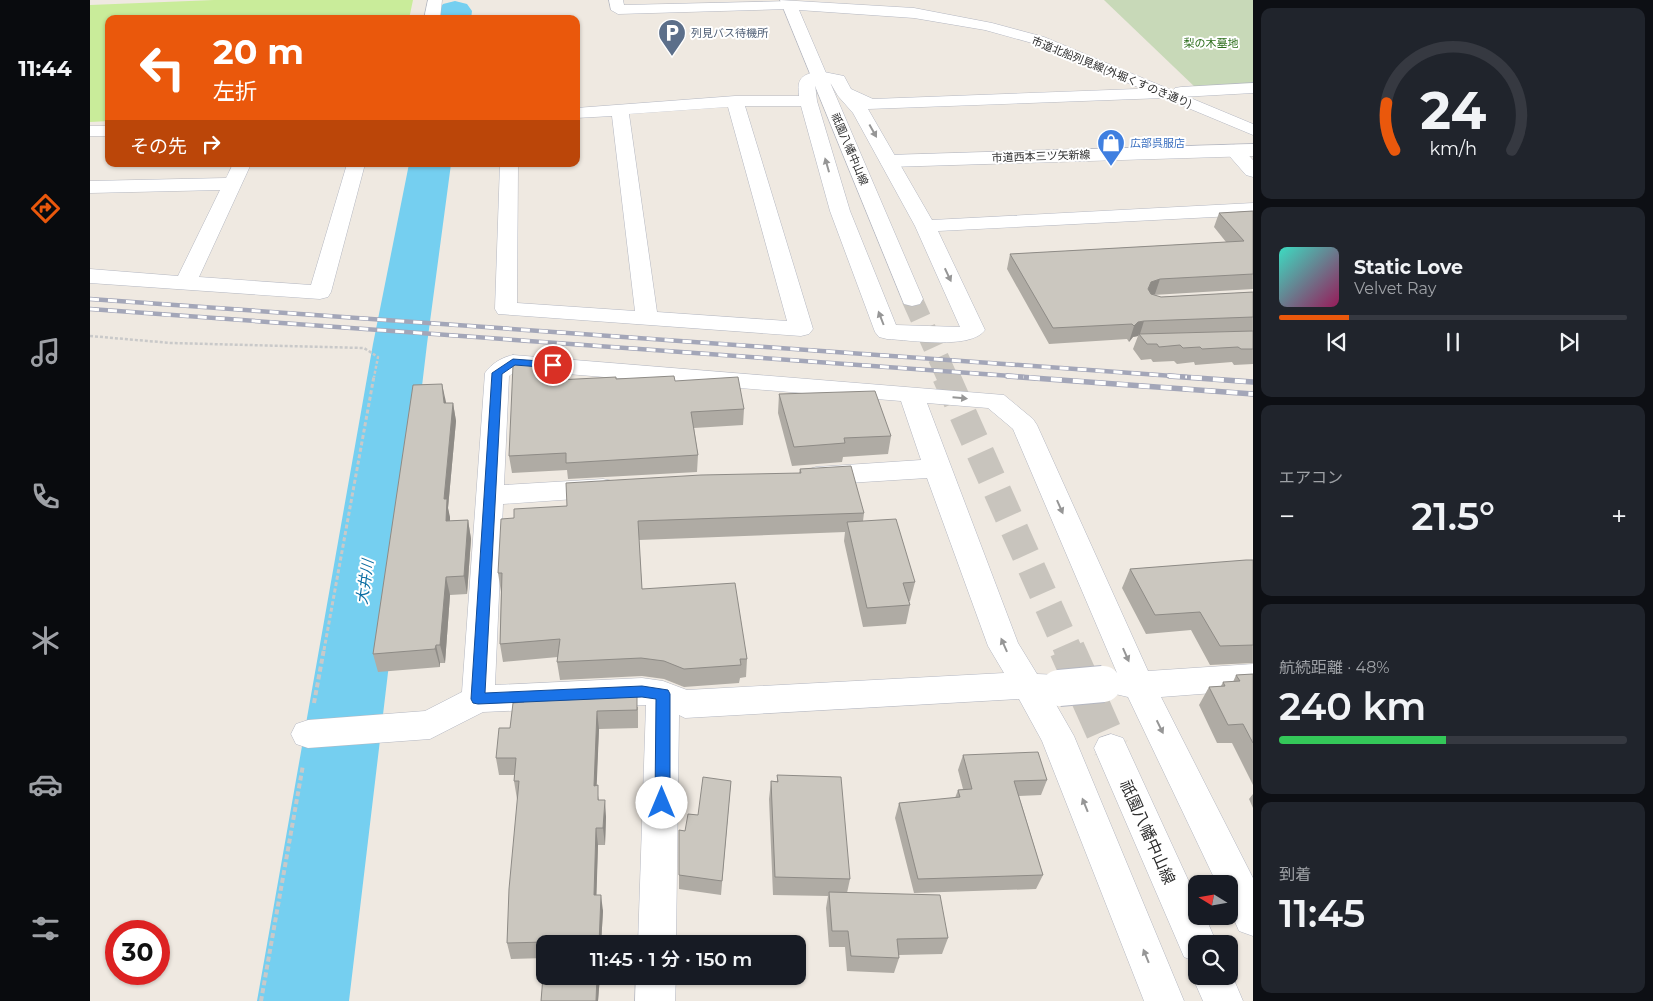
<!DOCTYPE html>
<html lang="ja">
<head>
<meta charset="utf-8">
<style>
	:root { --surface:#171b24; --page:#20242c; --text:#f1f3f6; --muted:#9ea1a6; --line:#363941; --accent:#ea580c }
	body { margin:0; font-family:Montserrat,"Noto Sans JP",sans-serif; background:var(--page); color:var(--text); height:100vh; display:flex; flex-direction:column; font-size:19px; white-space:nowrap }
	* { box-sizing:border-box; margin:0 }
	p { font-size:16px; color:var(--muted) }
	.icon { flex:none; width:28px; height:28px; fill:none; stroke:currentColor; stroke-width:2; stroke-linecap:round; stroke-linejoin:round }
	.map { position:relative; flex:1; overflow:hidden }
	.sheet { display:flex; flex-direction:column; gap:8px; padding:8px; background:#0d0f14; width:400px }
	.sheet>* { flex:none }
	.guide { position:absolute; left:15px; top:15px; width:475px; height:152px; border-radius:10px; box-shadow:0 1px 4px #0004; background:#ea580c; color:#fff; overflow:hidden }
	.needle { width:32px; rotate:281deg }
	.controls { position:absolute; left:1098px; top:875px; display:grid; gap:10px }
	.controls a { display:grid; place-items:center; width:50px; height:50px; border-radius:10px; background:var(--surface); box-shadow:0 1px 4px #0004; font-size:25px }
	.speed { position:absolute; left:15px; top:920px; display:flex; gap:10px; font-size:25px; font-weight:700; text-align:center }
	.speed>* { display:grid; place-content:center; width:65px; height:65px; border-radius:50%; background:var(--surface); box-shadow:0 1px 4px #0004; line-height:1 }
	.speed .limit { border:8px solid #d22; background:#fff; color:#111 }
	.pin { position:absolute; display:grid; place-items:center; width:42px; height:42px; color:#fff; margin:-21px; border:2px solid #fff; border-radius:50%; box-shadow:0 1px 5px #0007 }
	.me { position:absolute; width:55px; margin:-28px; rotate:0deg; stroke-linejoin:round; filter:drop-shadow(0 0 4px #0008) }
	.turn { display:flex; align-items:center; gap:18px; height:105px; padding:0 25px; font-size:22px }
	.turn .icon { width:65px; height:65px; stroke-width:2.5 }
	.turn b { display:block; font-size:35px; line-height:42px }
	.then { display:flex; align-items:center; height:48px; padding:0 25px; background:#0003; gap:10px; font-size:19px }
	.big { font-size:38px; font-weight:600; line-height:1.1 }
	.sheet .widget { flex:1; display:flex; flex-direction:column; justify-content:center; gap:8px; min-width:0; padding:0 18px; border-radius:10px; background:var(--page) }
	.sheet .dial { align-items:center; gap:0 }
	.dial svg { height:130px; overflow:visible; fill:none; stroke:var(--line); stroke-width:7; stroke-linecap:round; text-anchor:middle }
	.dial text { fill:var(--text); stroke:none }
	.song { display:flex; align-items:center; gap:15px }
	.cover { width:60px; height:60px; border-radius:8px; background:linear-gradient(135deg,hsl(170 70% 55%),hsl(330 70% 35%)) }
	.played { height:5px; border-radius:2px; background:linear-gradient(90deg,var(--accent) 20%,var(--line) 20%) }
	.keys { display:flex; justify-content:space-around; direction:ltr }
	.heat { display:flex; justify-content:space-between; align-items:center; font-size:28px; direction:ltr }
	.charge { height:8px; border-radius:4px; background:linear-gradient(90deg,#34c759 48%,var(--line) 0) }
	.trip { position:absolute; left:446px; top:935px; width:270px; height:50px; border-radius:10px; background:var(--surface); box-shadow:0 1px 4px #0004; font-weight:600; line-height:50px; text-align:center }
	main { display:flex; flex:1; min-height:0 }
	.tabs { display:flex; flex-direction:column; width:90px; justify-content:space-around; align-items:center; background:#090b0e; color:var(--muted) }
	.tabs .icon { width:35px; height:35px }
	.tabs .on { color:var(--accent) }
	.tabs b { font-size:22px; color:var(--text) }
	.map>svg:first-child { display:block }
	.cemetery { fill:#c8d9b8 }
	.pitch { fill:#c9ec9a }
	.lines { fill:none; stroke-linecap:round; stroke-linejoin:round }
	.river { fill:#75cff0; fill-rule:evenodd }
	.secondary-tunnel-far2 { stroke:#c8c4bd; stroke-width:21; stroke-dasharray:21 11; stroke-linecap:butt }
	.secondary-tunnel-far1 { stroke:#c8c4bd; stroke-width:28; stroke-dasharray:28 14; stroke-linecap:butt }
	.secondary-tunnel { stroke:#c8c4bd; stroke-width:36; stroke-dasharray:36 18; stroke-linecap:butt }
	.street-casing { stroke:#b4b7c1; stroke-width:1 }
	.secondary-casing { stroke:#b4b7c1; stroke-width:1 }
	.path-far2 { stroke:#c9c9c9; stroke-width:2.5; stroke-dasharray:3 2; stroke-linecap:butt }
	.path-far1 { stroke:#c9c9c9; stroke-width:3; stroke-dasharray:4 2.5; stroke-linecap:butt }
	.path { stroke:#c9c9c9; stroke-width:4; stroke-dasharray:5 3; stroke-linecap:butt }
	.street { fill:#fff; fill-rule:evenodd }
	.secondary { fill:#fff; fill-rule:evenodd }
	.rail-far1-casing { stroke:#a3a6b8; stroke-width:4.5 }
	.rail-casing { stroke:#a3a6b8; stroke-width:5.5 }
	.rail-far1 { stroke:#fff; stroke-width:3; stroke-dasharray:9; stroke-linecap:butt }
	.rail { stroke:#fff; stroke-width:4; stroke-dasharray:11; stroke-linecap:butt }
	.street-bridge-casing { stroke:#b4b7c1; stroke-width:38; stroke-linecap:butt }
	.street-bridge { stroke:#fff; stroke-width:36 }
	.wall { fill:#afaba4 }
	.shaded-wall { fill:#8e8b86 }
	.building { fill:#cbc7bf; stroke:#8e8b86 }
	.oneway { fill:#969696 }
	.route { fill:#1a73e8; stroke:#114b97 }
	.labels { text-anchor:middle; stroke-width:4; stroke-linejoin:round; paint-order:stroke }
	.far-service-label { font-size:11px; fill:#4e5e75; stroke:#fff; text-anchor:start }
	.far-park-label { font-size:11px; fill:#2c6e1b; stroke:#fff }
	.far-street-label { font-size:11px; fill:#2e2e2e; stroke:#fff }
	.far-shop-label { font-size:11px; fill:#366cbe; stroke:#fff; text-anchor:start }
	.water-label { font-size:15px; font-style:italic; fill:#0d6fa3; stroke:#fff }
	.near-street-label { font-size:16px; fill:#2e2e2e; stroke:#fff }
</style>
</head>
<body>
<main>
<nav class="tabs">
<b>11:44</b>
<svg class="icon on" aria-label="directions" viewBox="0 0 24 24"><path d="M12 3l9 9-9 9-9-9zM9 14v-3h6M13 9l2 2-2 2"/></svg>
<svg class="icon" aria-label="music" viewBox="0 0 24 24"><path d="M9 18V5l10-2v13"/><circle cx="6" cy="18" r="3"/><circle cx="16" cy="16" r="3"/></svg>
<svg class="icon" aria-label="phone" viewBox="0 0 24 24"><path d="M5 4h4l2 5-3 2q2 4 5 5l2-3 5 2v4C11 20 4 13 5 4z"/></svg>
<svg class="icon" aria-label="climate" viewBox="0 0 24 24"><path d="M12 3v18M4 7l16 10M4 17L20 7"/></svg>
<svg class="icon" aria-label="car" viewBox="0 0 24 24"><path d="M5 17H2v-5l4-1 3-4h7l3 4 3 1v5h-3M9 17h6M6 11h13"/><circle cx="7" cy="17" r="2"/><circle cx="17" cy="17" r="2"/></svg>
<svg class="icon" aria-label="filters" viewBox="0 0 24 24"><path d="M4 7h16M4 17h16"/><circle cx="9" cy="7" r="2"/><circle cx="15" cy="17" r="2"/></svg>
</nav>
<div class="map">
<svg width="1163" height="1001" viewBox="0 0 1163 1001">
	<rect width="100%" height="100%" fill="#efe9e1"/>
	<path class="cemetery" d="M1014,0h149v86l-56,3z"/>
	<path class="pitch" d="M124,0h199l-4,19h-300v102l-19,1v-117z"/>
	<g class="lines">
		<path class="river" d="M365,1l12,3 5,7 -1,8h-34l1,-8 5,-7z
			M319,164h42l-24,180 -78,657h-92l116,-657z"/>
		<path class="secondary-tunnel-far2" d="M822,299l35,78"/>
		<path class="secondary-tunnel-far1" d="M856,376l122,274"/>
		<path class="secondary-tunnel" d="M977,649l44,99"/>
		<defs>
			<path id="street" d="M338,0h14l-2,19h-16z
				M519,0h14l1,5 166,-4 7,4 -7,4 -172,5 -7,-4z
				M729,71l25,5 7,13 22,10 290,-11 6,1 3,4 -3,4 -6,1 -295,11 64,111 321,-17v12l-315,16 47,99c-14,20 -75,10 -98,9l-8,-2 -4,-5 -45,-121 -29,-105h-56l68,223 -4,5 -8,2 -303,-22 -3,-5 5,-145h18l-1,139 118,8 -23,-195 -36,2v-10l159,-12h64c-2,-18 2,-21 20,-25zM731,81l10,3 7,12 15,17 62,113 45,101 -64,-2 -46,-114 -33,-110 -2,-17zM638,107l59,214 -130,-9 -28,-198z
				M1163,83v10l-72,4 -6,-1 -3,-4 3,-4 6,-1z
				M0,126h19v10h-19z
				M1144,145l7,2 12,13v17l-7,-2 -21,-24 2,-4z
				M143,164h18l-52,113 112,8 36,-121h18l-34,128 -3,5 -8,2 -230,-16v-14l88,7 42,-86 -130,3v-12l136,-3z
				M423,355l491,40 29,24 4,6 111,246 105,-7v26l-92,7 92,181v58l-14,-5 -10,-23v-24h-12l-89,-187 -17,-4 -5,-9 5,-9 6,-2 -104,-244 -25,-21 -61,-5 91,240 19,31 22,1 11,4 5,9 -5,9 -16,4 20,35 110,265h-40l-102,-260 -23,-42 -334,19 -6,-3 -3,229h-38l8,-239 -163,7 -53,27 -122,9 -12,-4 -5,-10 5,-10 12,-4 117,-9 37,-19 23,-319c6,-9 17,-16 28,-18zM428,370l383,31 20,59 -105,7 -10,3 -3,6 3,6 10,3 111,-7 61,168 16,27 -317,17 -24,-9 -21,-3 -147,7 8,-181 100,-7 10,-2 4,-7 -4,-7 -10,-2 -99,6 5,-109z
				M546,976h40l-1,25h-40z"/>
			<path id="secondary" d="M690,0l134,8 78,15 52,14 209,87v11l-221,-92 -47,-13 -71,-12 -115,-8 124,289 -3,5 -8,2 -8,-2z
				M1163,144v12l-364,11 -7,-2 -2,-4 2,-4 7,-2z
				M1021,734l12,4 73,159v19h9l12,28h-21v18l-12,-5 -90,-209 5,-10z
				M1106,966v10h33v-8l14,33h-40l-11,-25z"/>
		</defs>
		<use href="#street" class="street-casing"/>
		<use href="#secondary" class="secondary-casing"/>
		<path class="path-far2" d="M0,336l81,7 193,5 14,9 -4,20"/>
		<path class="path-far1" d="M234,650l50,-274"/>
		<path class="path" d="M224,703l10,-54
			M171,1001l42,-236"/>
		<use href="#street" class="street"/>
		<use href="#secondary" class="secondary"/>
		<defs>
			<path id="rail-far1" d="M0,299l1097,78
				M0,309l934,68"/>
			<path id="rail" d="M917,376l246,18
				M1079,376l84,6"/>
		</defs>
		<use href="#rail-far1" class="rail-far1-casing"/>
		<use href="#rail" class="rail-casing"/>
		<use href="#rail-far1" class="rail-far1"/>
		<use href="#rail" class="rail"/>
		<defs>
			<path id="street-bridge" d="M969,688l44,-4"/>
		</defs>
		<use href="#street-bridge" class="street-bridge-casing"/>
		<use href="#street-bridge" class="street-bridge"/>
	</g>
	<path class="wall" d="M1163,211v78l-100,6 8,2 92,-5v72l-19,1 -2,-3 -37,3 -1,-3 -17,2 -3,-3 -21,1 -2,-3 -10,1 -8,-11 5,-13 -5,1 -4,5 -2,-3 -78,5 -42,-75 3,-15 216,-12 -12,-15 5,-14z
		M526,379l59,2 69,28 -1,16 -49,3 4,27 -1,17 -129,7 -1,-9 -55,3 -3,-17 49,-76z
		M689,394l112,42 -3,18 -45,3 -1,5 -50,4 -14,-53z
		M356,403h7l3,18 -8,87 2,13 18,-1 3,19 -4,55 -17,1 -5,68h-5v4l-62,5 -5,-18z
		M710,469l64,44 -1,8 52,61 -5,19h-1l1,4 -4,19 -43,3 -19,-86 1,-9 -206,8 3,49 105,70 -1,18 -6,1 -1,5 -55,4 -20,-8 -22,-3 -82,4 -3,-18 1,-5 -55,5 -3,-18 1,-52 -3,-19 16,-55 53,-12 232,-33z
		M1163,560v103l-43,2 -19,-35 -45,4 -24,-46 8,-19z
		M1163,674v111l-21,-42h-15l-18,-38 10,-18 12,-1 2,-4h10l3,-7z
		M464,695l84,12v21l-39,1 -3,57 3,14 7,17 -1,28h-7l-2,50 7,16 -2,33h-56v32h55l-2,25h-57l4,-43 -34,1 -4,-16 11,-144h-1l-3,-18v-6h-15l-3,-17 14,-30 14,-26z
		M873,755l84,25 -6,15 -22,1 24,79 -7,14 -122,4 -19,-75 4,-15 56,-5 3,-8 5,-1 -5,-19z
		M687,775l73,104 -3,14 101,45 -6,16 -43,1v3l-5,15 -47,-2 -2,-24h-16l-3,-39 2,-12 -55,-1 -4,-96 2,-18h6z
		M641,781l-10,114 -42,-6v-59l6,1 13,-16z
		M1163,794v14l-4,-9z"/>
	<path class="shaded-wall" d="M1070,279l-5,15 -10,3 -3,7 9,-22z
		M1054,321l-4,13h-1l-1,2 -5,1 -4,5 5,-16 4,-4z
		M352,384l4,18 1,19 -3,-18z
		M363,403l3,18 -8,87 2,9v23l-4,-19 -2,-22z
		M378,520l3,19 -4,55 -3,-18z
		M356,577l4,18 -5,68 -5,-18z
		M346,645l4,18v4l-5,-18z
		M507,711l2,18 -3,74 -2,-17z
		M515,800l1,17 -1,28 -2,-17z
		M506,828l2,17 -2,66 -2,-16z
		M511,895l2,16 -2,33h-2z
		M507,976h3l-2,25h-2z"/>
	<path class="building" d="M1163,211v63l-93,5 -9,3 -3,7 3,5 10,3 92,-5v25l-109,4 -6,1 -4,4 -2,-2 -79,4 -43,-74 234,-13 -25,-28z
		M1163,331v18h-12l-3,-2 -36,2 -2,-2 -17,1 -3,-3 -21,2 -2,-3h-10l-8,-10z
		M466,362l1,18 59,-3v2l58,-3 1,5 63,-4 6,32 -53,3 7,43 -132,8v-10l-57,3 4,-91z
		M352,384l2,19h9l-9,96h3l-1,22 22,-1 -4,56 -18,1 -6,68h-4l-1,4 -62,5 40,-269z
		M785,391l16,45 -47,2 1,5 -51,4 -15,-53z
		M761,466l13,47 -226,8 4,68 93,-6 12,76h-7l1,6 -57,4 -20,-8 -23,-3 -84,4 3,-23 -60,5 2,-71h-4l3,-54 13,-1v-9l53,-3 -1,-23 135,-8 100,-2 -1,-4z
		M806,519l19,63 -12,1 7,22 -43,3 -20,-86z
		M1156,560h7v85l-33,1 -20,-34 -45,3 -25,-46z
		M1163,674v69l-10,-19 -15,1 -19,-38 16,-1 -2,-4 17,-1 -4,-6z
		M547,690v20l-40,1 -3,75 4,-1v15h7l-2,28h-7l-2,67h7l-2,49h-53v-2l-39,1 2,-54 10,-108h-5l2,-23h-20l3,-30h11l3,-25 11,-1 1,-6 29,-1v-2z
		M948,752l9,28 -33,1 29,94 -125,4 -19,-76 61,-6 -2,-7 14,-1 -9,-34z
		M687,775l64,2 9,102 -75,-2 -4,-96 7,1z
		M613,777l28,4 -9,100 -43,-6v-45l6,1 3,-17 10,1z
		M739,892l111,3 8,43 -51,1 2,19 -48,-2 -3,-25h-16z
		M455,952v24h52l-1,25h-55z"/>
	<defs><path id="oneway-solid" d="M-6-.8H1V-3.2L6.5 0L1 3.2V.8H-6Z" transform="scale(1.25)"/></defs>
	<g class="oneway">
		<use href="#oneway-solid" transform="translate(783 131) rotate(61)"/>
		<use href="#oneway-solid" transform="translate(737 165) rotate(-106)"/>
		<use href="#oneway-solid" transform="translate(858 275) rotate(65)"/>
		<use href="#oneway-solid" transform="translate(791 318) rotate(-111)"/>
		<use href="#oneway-solid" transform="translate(870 398) rotate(5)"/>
		<use href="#oneway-solid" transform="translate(970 507) rotate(66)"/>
		<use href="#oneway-solid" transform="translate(914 645) rotate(-114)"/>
		<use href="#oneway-solid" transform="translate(1036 655) rotate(66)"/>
		<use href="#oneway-solid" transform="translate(1070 727) rotate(64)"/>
		<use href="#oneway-solid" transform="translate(995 805) rotate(-112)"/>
		<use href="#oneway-solid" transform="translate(1056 956) rotate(-112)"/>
	</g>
	<path class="route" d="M423,359l40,3 5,3 -5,3 -38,-3 -13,9 -17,319 157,-7 26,4 2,4v109l-3,5 -5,1 -5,-1 -2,-5 1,-104 -14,-2 -164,7 -5,-1 -2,-4 21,-326z"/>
	<defs>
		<symbol id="parking-pin" viewBox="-11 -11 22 30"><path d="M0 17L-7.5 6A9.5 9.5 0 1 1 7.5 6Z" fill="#5c6f8a" stroke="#fff"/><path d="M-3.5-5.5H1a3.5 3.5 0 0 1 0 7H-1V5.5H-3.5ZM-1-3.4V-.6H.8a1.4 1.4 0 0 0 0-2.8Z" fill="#fff"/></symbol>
		<symbol id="shop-pin" viewBox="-11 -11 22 30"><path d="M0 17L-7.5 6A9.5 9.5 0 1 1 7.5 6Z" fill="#3f7fe0" stroke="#fff"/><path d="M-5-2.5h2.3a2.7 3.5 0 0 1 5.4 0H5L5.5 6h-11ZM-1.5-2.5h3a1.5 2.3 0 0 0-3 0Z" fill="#fff"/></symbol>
	</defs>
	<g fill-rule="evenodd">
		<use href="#parking-pin" x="566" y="17" width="32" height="43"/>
		<use href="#shop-pin" x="1005" y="127" width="32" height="43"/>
	</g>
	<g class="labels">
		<g class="far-service-label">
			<text x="601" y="37">列見バス待機所</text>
		</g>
		<g class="far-park-label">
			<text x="1121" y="47">梨の木墓地</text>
		</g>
		<g class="far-street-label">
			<text transform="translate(1022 72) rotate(22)" y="4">市道北船列見線(外堀くすのき通り)</text>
			<text transform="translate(760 149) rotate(67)" y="4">祇園八幡中山線</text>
			<text transform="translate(951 156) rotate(-2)" y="4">市道西本三ツ矢新線</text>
		</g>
		<g class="far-shop-label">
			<text x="1040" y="147">広部呉服店</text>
		</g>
		<g class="water-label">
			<text transform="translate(275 582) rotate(-82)" y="5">大井川</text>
		</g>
		<g class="near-street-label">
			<text transform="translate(1058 832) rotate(66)" y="6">祇園八幡中山線</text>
		</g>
	</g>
</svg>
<div class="controls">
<a><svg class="needle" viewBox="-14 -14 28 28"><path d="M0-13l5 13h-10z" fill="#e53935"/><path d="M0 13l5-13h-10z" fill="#9ea1a6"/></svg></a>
<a><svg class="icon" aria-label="search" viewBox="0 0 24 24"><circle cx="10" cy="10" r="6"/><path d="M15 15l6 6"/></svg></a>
</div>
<div class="speed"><div class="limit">30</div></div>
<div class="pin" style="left:463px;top:365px;background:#d93025"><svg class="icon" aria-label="arrive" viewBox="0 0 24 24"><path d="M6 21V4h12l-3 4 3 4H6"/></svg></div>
<svg class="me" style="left:572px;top:803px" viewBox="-20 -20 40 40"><circle r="19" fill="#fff"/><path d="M0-13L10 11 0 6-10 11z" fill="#1a73e8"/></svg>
<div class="trip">11:45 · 1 分 · 150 m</div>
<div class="guide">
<div class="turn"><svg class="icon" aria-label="left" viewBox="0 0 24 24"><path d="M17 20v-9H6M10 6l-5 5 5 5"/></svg><div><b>20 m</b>左折</div></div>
<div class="then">その先<svg class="icon" aria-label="right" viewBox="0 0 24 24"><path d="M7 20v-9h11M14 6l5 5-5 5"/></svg></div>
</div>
</div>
<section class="sheet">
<div class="widget dial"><svg viewBox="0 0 100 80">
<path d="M14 69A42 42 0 1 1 86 69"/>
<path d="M14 69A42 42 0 0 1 9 40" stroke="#ea580c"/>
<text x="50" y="56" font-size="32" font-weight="700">24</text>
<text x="50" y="72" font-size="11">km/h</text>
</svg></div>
<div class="widget">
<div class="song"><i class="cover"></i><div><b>Static Love</b><p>Velvet Ray</p></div></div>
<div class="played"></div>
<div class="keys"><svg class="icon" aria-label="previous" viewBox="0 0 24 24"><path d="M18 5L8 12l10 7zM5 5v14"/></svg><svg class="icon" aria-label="pause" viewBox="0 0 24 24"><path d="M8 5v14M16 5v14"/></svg><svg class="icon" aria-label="next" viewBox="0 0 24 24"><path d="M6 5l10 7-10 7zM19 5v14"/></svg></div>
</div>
<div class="widget"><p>エアコン</p>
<div class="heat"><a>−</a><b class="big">21.5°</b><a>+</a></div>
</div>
<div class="widget"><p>航続距離 · 48%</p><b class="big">240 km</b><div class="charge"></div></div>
<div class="widget"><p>到着</p><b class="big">11:45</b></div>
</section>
</main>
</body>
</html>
